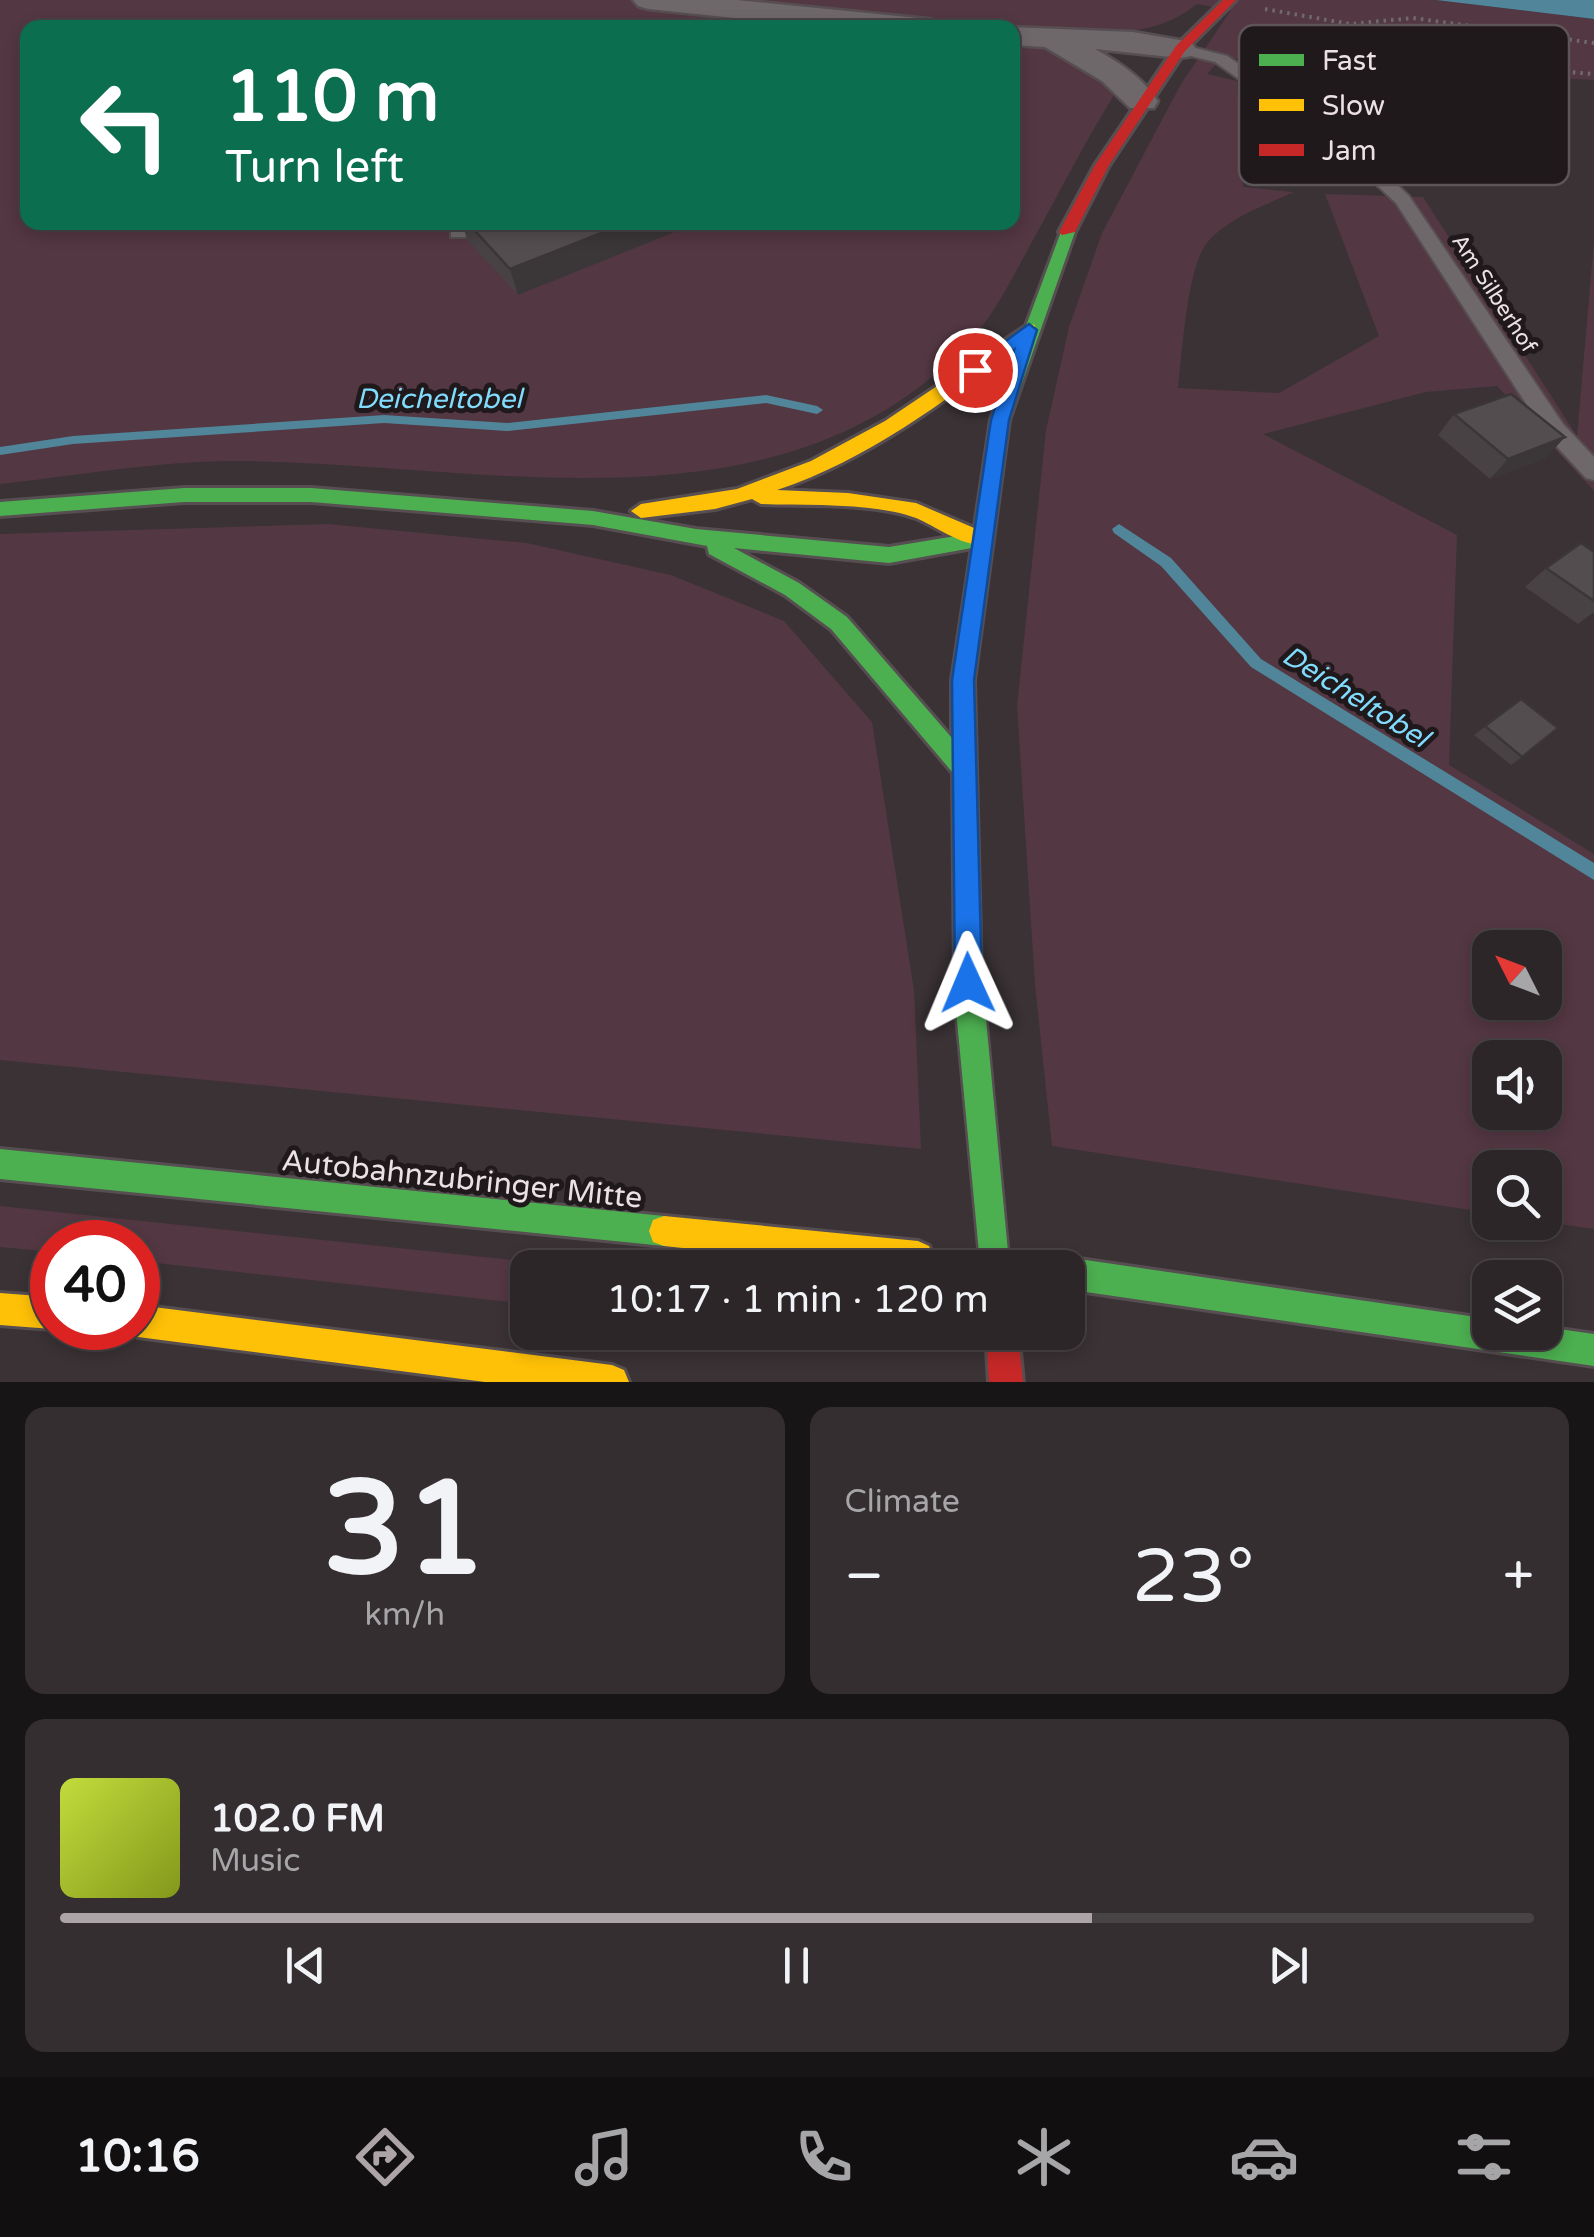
<!DOCTYPE html>
<html lang="en">
<head>
<meta charset="utf-8">
<style>
	:root { --surface:#2c2628; --page:#342e30; --text:#f1f3f6; --muted:#a6a5a8; --line:#484345; --accent:#ada4a7 }
	body { margin:0; font-family:"Varela Round",sans-serif; background:var(--page); color:var(--text); height:100vh; display:flex; flex-direction:column; font-size:38px; white-space:nowrap }
	* { box-sizing:border-box; margin:0 }
	p { font-size:32px; color:var(--muted) }
	.icon { flex:none; width:55px; height:55px; fill:none; stroke:currentColor; stroke-width:2; stroke-linecap:round; stroke-linejoin:round }
	.map { position:relative; height:1382px; overflow:hidden }
	.side { display:flex; flex-direction:column; gap:25px; padding:25px; background:#181516; flex:1 }
	.side>* { flex:none }
	.banner { position:absolute; left:20px; top:20px; width:1000px; height:210px; border-radius:20px; box-shadow:0 5px 15px #0003,0 0 0 2px var(--line); background:#0b6e4f; color:#fff; overflow:hidden }
	.needle { width:65px; rotate:312deg }
	.fabs { position:absolute; left:1472px; top:930px; display:grid; gap:20px }
	.fabs a { display:grid; place-items:center; width:90px; height:90px; border-radius:20px; background:var(--surface); box-shadow:0 5px 15px #0003,0 0 0 2px var(--line); font-size:50px }
	.speed { position:absolute; left:30px; top:1220px; display:flex; gap:20px; font-size:50px; font-weight:700; text-align:center }
	.speed>* { display:grid; place-content:center; width:130px; height:130px; border-radius:50%; background:var(--surface); box-shadow:0 5px 15px #0003,0 0 0 2px var(--line); line-height:1 }
	.speed .limit { border:15px solid #d22; background:#fff; color:#111 }
	.pin { position:absolute; display:grid; place-items:center; width:85px; height:85px; color:#fff; margin:-42px; border:5px solid #fff; border-radius:50%; box-shadow:0 2px 10px #0007 }
	.me { position:absolute; width:110px; margin:-55px; rotate:359deg; stroke-linejoin:round; filter:drop-shadow(0 0 8px #0008) }
	.turn { display:flex; align-items:center; gap:35px; height:210px; padding:0 40px; font-size:45px }
	.turn .icon { width:130px; height:130px; stroke-width:2.5 }
	.turn b { display:block; font-size:70px; line-height:85px }
	.big { font-size:75px; font-weight:600; line-height:1.1 }
	.side .tile { flex:1; display:flex; flex-direction:column; justify-content:center; gap:15px; min-width:0; padding:0 35px; border-radius:20px; background:var(--page) }
	.side .dial { align-items:center; gap:0 }
	.dial b { font-size:130px; line-height:1 }
	.song { display:flex; align-items:center; gap:30px }
	.cover { width:120px; height:120px; border-radius:15px; background:linear-gradient(135deg,hsl(70 70% 55%),hsl(70 70% 35%)) }
	.played { height:10px; border-radius:5px; background:linear-gradient(90deg,var(--accent) 70%,var(--line) 70%) }
	.keys { display:flex; justify-content:space-around; direction:ltr }
	.heat { display:flex; justify-content:space-between; align-items:center; font-size:55px; direction:ltr }
	.side .tiles { flex:1; display:grid; gap:25px; grid-template-columns:1fr 1fr }
	.tile:last-child { grid-column:span 2 }
	.trip { position:absolute; left:510px; top:1250px; width:575px; height:100px; border-radius:20px; background:var(--surface); box-shadow:0 5px 15px #0003,0 0 0 2px var(--line); font-weight:600; line-height:100px; text-align:center }
	.tabs { display:flex; height:160px; justify-content:space-around; align-items:center; background:#120f10; color:var(--muted) }
	.tabs .icon { width:70px; height:70px }
	.tabs .on { color:var(--accent) }
	.tabs b { font-size:45px; color:var(--text) }
	.map>svg:first-child { display:block }
	.green { fill:#533742; fill-rule:evenodd }
	.water { fill:#518599 }
	.lines { fill:none; stroke-linecap:round; stroke-linejoin:round }
	.stream { fill:#518599; fill-rule:evenodd }
	.lane-casing { stroke:#564e51; stroke-width:4 }
	.street-casing { stroke:#564e51; stroke-width:5 }
	.fast-casing { stroke:#564e51; stroke-width:6 }
	.slow-casing { stroke:#564e51; stroke-width:6 }
	.jam-casing { stroke:#564e51; stroke-width:6 }
	.path { stroke:#706a6c; stroke-width:4; stroke-dasharray:2.5 5; stroke-linecap:butt }
	.lane { fill:#6f686b; fill-rule:evenodd }
	.street { fill:#6f686b; fill-rule:evenodd }
	.fast { fill:#4caf50; fill-rule:evenodd }
	.slow { fill:#ffc107; fill-rule:evenodd }
	.jam { fill:#c62828; fill-rule:evenodd }
	.fast-bridge-casing { stroke:#564e51; stroke-width:34; stroke-linecap:butt }
	.fast-bridge { stroke:#4caf50; stroke-width:29 }
	.wall { fill:#484245 }
	.shaded-wall { fill:#3b3638 }
	.building { fill:#544d50; stroke:#3b3638; stroke-width:2.5 }
	.route { fill:#1a73e8; stroke:#114b97; stroke-width:2.5 }
	.labels { text-anchor:middle; stroke-width:10; stroke-linejoin:round; paint-order:stroke }
	.far-street-label { font-size:22px; fill:#ebe1e4; stroke:#20191b }
	.water-label { font-size:28px; font-style:italic; fill:#80dbfd; stroke:#20191b }
	.near-street-label { font-size:30px; fill:#ebe1e4; stroke:#20191b }
	.key { fill:#20191b; stroke:#5d5557; stroke-width:2.5 }
	.key-label { font-size:28px; fill:#ebe1e4 }
</style>
</head>
<body>
<div class="map">
<svg width="1594" height="1382" viewBox="0 0 1594 1382">
	<rect width="100%" height="100%" fill="#3a3235"/>
	<path class="green" d="M0,0h1436l158,19v61l-249,-14 -7,-9 -117,2 -14,15 30,7 6,106 51,5c-28,13 -67,26 -87,51 -20,24 -25,112 -29,145l101,5 100,-57 -54,-142 98,3 154,239 17,-195v250l-97,-105 -71,6 -163,42 194,101 -8,230 145,89v375l-49,-7v-54h-55v45l-438,-67 -17,-161 -18,-279 29,-276 23,-103 33,-94 79,-149 50,-74 -34,-6c-44,37 -104,28 -158,29l-8,13 33,8 48,29 1,14c-29,47 -54,96 -81,145 -20,36 -36,71 -64,101 -188,201 -494,118 -735,118 -74,0 -158,15 -233,23zM28,28h984v194h-984zM1490,948h55v54h-55zM1490,1058h55v54h-55z
		M328,524l199,19 144,32 113,46 88,101 42,268 7,159 -921,-89v-526z
		M0,1206l578,61 -50,1 -1,36 -389,-43v-19h-86v10l-52,-5z
		M791,1333h151l3,16z"/>
	<path class="water" d="M1436,0h158v19l-16,-2z"/>
	<g class="lines">
		<path class="stream" d="M766,395l51,11 6,4 -6,4 -51,-11 -259,28 -123,-8 -311,21 -73,11v-8l73,-11 311,-21 123,8z
			M1119,524l52,34 90,101 333,204v17l-343,-213 -90,-101 -47,-33 -2,-4z"/>
		<defs>
			<path id="lane" d="M1180,44l47,12 126,87 56,53 154,228 31,33v23l-8,-2 -39,-42 -151,-233 -55,-52 -126,-89 -40,-10 -3,-3z
				M468,222h27l-30,15h-14v-8z"/>
			<path id="street" d="M633,0h104l191,19 11,3 4,6h-110l-185,-19 -10,-3z
				M1012,27l121,5 58,10 5,7 -5,7 -11,2 -85,-9c24,13 48,29 63,52l-4,7h-24l-28,-27 -57,-34 -33,-2z"/>
			<path id="fast" d="M1062,229l13,3 -66,188 -35,260 7,303 -3,10 -10,3 -10,-3 -3,-10 -2,-210 -122,-144 -46,-34 -76,-41 -2,-8 -114,-21 -282,-23h-127l-184,14v-14l184,-14h127l282,23 103,18 193,18 85,-14 17,-113zM734,548l155,15 83,-15 -20,132v58l-105,-121 -48,-34z
				M0,1149l664,67 11,4 4,11 -4,11 -11,4 -664,-67z
				M1072,1258l418,61v13h55v-5l49,7v32l-522,-76 -4,-2v-20h-9z"/>
			<path id="slow" d="M1029,324l6,1v8c-79,60 -162,125 -258,157l71,3 68,10 72,31 3,5 -3,5c-21,6 -52,-18 -72,-26 -44,-16 -108,-12 -155,-14l-9,-5 -37,10 -74,9 -10,-7 10,-7 96,-15 74,-28 74,-40z
				M664,1216l254,25 11,5 5,11 -5,11h-60l-205,-22 -11,-4 -4,-11 4,-11z
				M0,1293l52,4v31h4l-4,1 -52,-4z
				M138,1305l474,60 12,5 5,12h-144l-347,-45 -13,-9h13z"/>
			<path id="jam" d="M1223,0h13l-51,51 -76,114 -34,67 -13,3 -3,-3 36,-67 81,-119z
				M986,1332h32l5,50h-34z"/>
		</defs>
		<use href="#lane" class="lane-casing"/>
		<use href="#street" class="street-casing"/>
		<use href="#fast" class="fast-casing"/>
		<use href="#slow" class="slow-casing"/>
		<use href="#jam" class="jam-casing"/>
		<path class="path" d="M1265,9l85,15 63,-6 181,25
			M1281,58l84,-2 229,18"/>
		<use href="#lane" class="lane"/>
		<use href="#street" class="street"/>
		<use href="#fast" class="fast"/>
		<use href="#slow" class="slow"/>
		<use href="#jam" class="jam"/>
		<defs>
			<path id="fast-bridge" d="M968,983l27,285"/>
		</defs>
		<use href="#fast-bridge" class="fast-bridge-casing"/>
		<use href="#fast-bridge" class="fast-bridge"/>
	</g>
	<path class="wall" d="M462,222h219l1,7 -164,66 -51,-55z
		M1454,414l92,44 -56,21 -52,-44z
		M1594,552v60l-16,12 -53,-37 21,-19z
		M1521,699l1,58 -11,8 -37,-30z"/>
	<path class="shaded-wall" d="M629,222h52l1,7 -164,66 -8,-26z
		M1565,437l-19,21 -56,21 18,-20z"/>
	<path class="building" d="M467,222h162l-119,47z
		M1511,394l54,43 -57,22 -54,-45z
		M1581,543l13,9v49l-48,-33z
		M1521,699l37,29 -36,29 -37,-31z"/>
	<path class="route" d="M1029,324l8,6 -28,90 -35,260 8,303 -4,10 -10,4 -9,-4 -4,-10 -3,-303 39,-260 23,-70 -33,25h-13l-2,-5z"/>
	<g class="labels">
		<g class="far-street-label">
			<text transform="translate(1495 293) rotate(57)" y="8">Am Silberhof</text>
		</g>
		<g class="water-label">
			<text x="439" y="408">Deicheltobel</text>
			<text transform="translate(1356 696) rotate(32)" y="10">Deicheltobel</text>
		</g>
		<g class="near-street-label">
			<text transform="translate(462 1179) rotate(6)" y="10">Autobahnzubringer Mitte</text>
		</g>
	</g>
	<rect x="1239" y="25" width="330" height="160" rx="15" class="key"/>
	<rect x="1259" y="54" width="45" height="12" fill="#4caf50"/>
	<rect x="1259" y="99" width="45" height="12" fill="#ffc107"/>
	<rect x="1259" y="144" width="45" height="12" fill="#c62828"/>
	<g class="key-label">
		<text x="1322" y="70">Fast</text>
		<text x="1322" y="115">Slow</text>
		<text x="1322" y="160">Jam</text>
	</g>
</svg>
<div class="fabs">
<a><svg class="needle" viewBox="-14 -14 28 28"><path d="M0-13l5 13h-10z" fill="#e53935"/><path d="M0 13l5-13h-10z" fill="#a6a5a8"/></svg></a>
<a><svg class="icon" aria-label="sound" viewBox="0 0 24 24"><path d="M4 9h4l5-4v14l-5-4H4zM17 9q2 3 0 6"/></svg></a>
<a><svg class="icon" aria-label="search" viewBox="0 0 24 24"><circle cx="10" cy="10" r="6"/><path d="M15 15l6 6"/></svg></a>
<a><svg class="icon" aria-label="layers" viewBox="0 0 24 24"><path d="M12 4l9 5-9 5-9-5zM3 14l9 5 9-5"/></svg></a>
</div>
<div class="speed"><div class="limit">40</div></div>
<div class="pin" style="left:975px;top:370px;background:#d93025"><svg class="icon" aria-label="arrive" viewBox="0 0 24 24"><path d="M6 21V4h12l-3 4 3 4H6"/></svg></div>
<svg class="me" style="left:968px;top:983px" viewBox="-20 -20 40 40"><path d="M0-17L14 15 0 8-14 15z" fill="#1a73e8" stroke="#fff" stroke-width="4"/></svg>
<div class="trip">10:17 · 1 min · 120 m</div>
<div class="banner">
<div class="turn"><svg class="icon" aria-label="left" viewBox="0 0 24 24"><path d="M17 20v-9H6M10 6l-5 5 5 5"/></svg><div><b>110 m</b>Turn left</div></div>
</div>
</div>
<section class="side">
<div class="tiles">
<div class="tile dial"><b>31</b><p>km/h</p></div>
<div class="tile"><p>Climate</p>
<div class="heat"><a>−</a><b class="big">23°</b><a>+</a></div>
</div>
<div class="tile">
<div class="song"><i class="cover"></i><div><b>102.0 FM</b><p>Music</p></div></div>
<div class="played"></div>
<div class="keys"><svg class="icon" aria-label="previous" viewBox="0 0 24 24"><path d="M18 5L8 12l10 7zM5 5v14"/></svg><svg class="icon" aria-label="pause" viewBox="0 0 24 24"><path d="M8 5v14M16 5v14"/></svg><svg class="icon" aria-label="next" viewBox="0 0 24 24"><path d="M6 5l10 7-10 7zM19 5v14"/></svg></div>
</div>
</div>
</section>
<nav class="tabs">
<b>10:16</b>
<svg class="icon on" aria-label="directions" viewBox="0 0 24 24"><path d="M12 3l9 9-9 9-9-9zM9 14v-3h6M13 9l2 2-2 2"/></svg>
<svg class="icon" aria-label="music" viewBox="0 0 24 24"><path d="M9 18V5l10-2v13"/><circle cx="6" cy="18" r="3"/><circle cx="16" cy="16" r="3"/></svg>
<svg class="icon" aria-label="phone" viewBox="0 0 24 24"><path d="M5 4h4l2 5-3 2q2 4 5 5l2-3 5 2v4C11 20 4 13 5 4z"/></svg>
<svg class="icon" aria-label="climate" viewBox="0 0 24 24"><path d="M12 3v18M4 7l16 10M4 17L20 7"/></svg>
<svg class="icon" aria-label="car" viewBox="0 0 24 24"><path d="M5 17H2v-5l4-1 3-4h7l3 4 3 1v5h-3M9 17h6M6 11h13"/><circle cx="7" cy="17" r="2"/><circle cx="17" cy="17" r="2"/></svg>
<svg class="icon" aria-label="filters" viewBox="0 0 24 24"><path d="M4 7h16M4 17h16"/><circle cx="9" cy="7" r="2"/><circle cx="15" cy="17" r="2"/></svg>
</nav>
</body>
</html>
